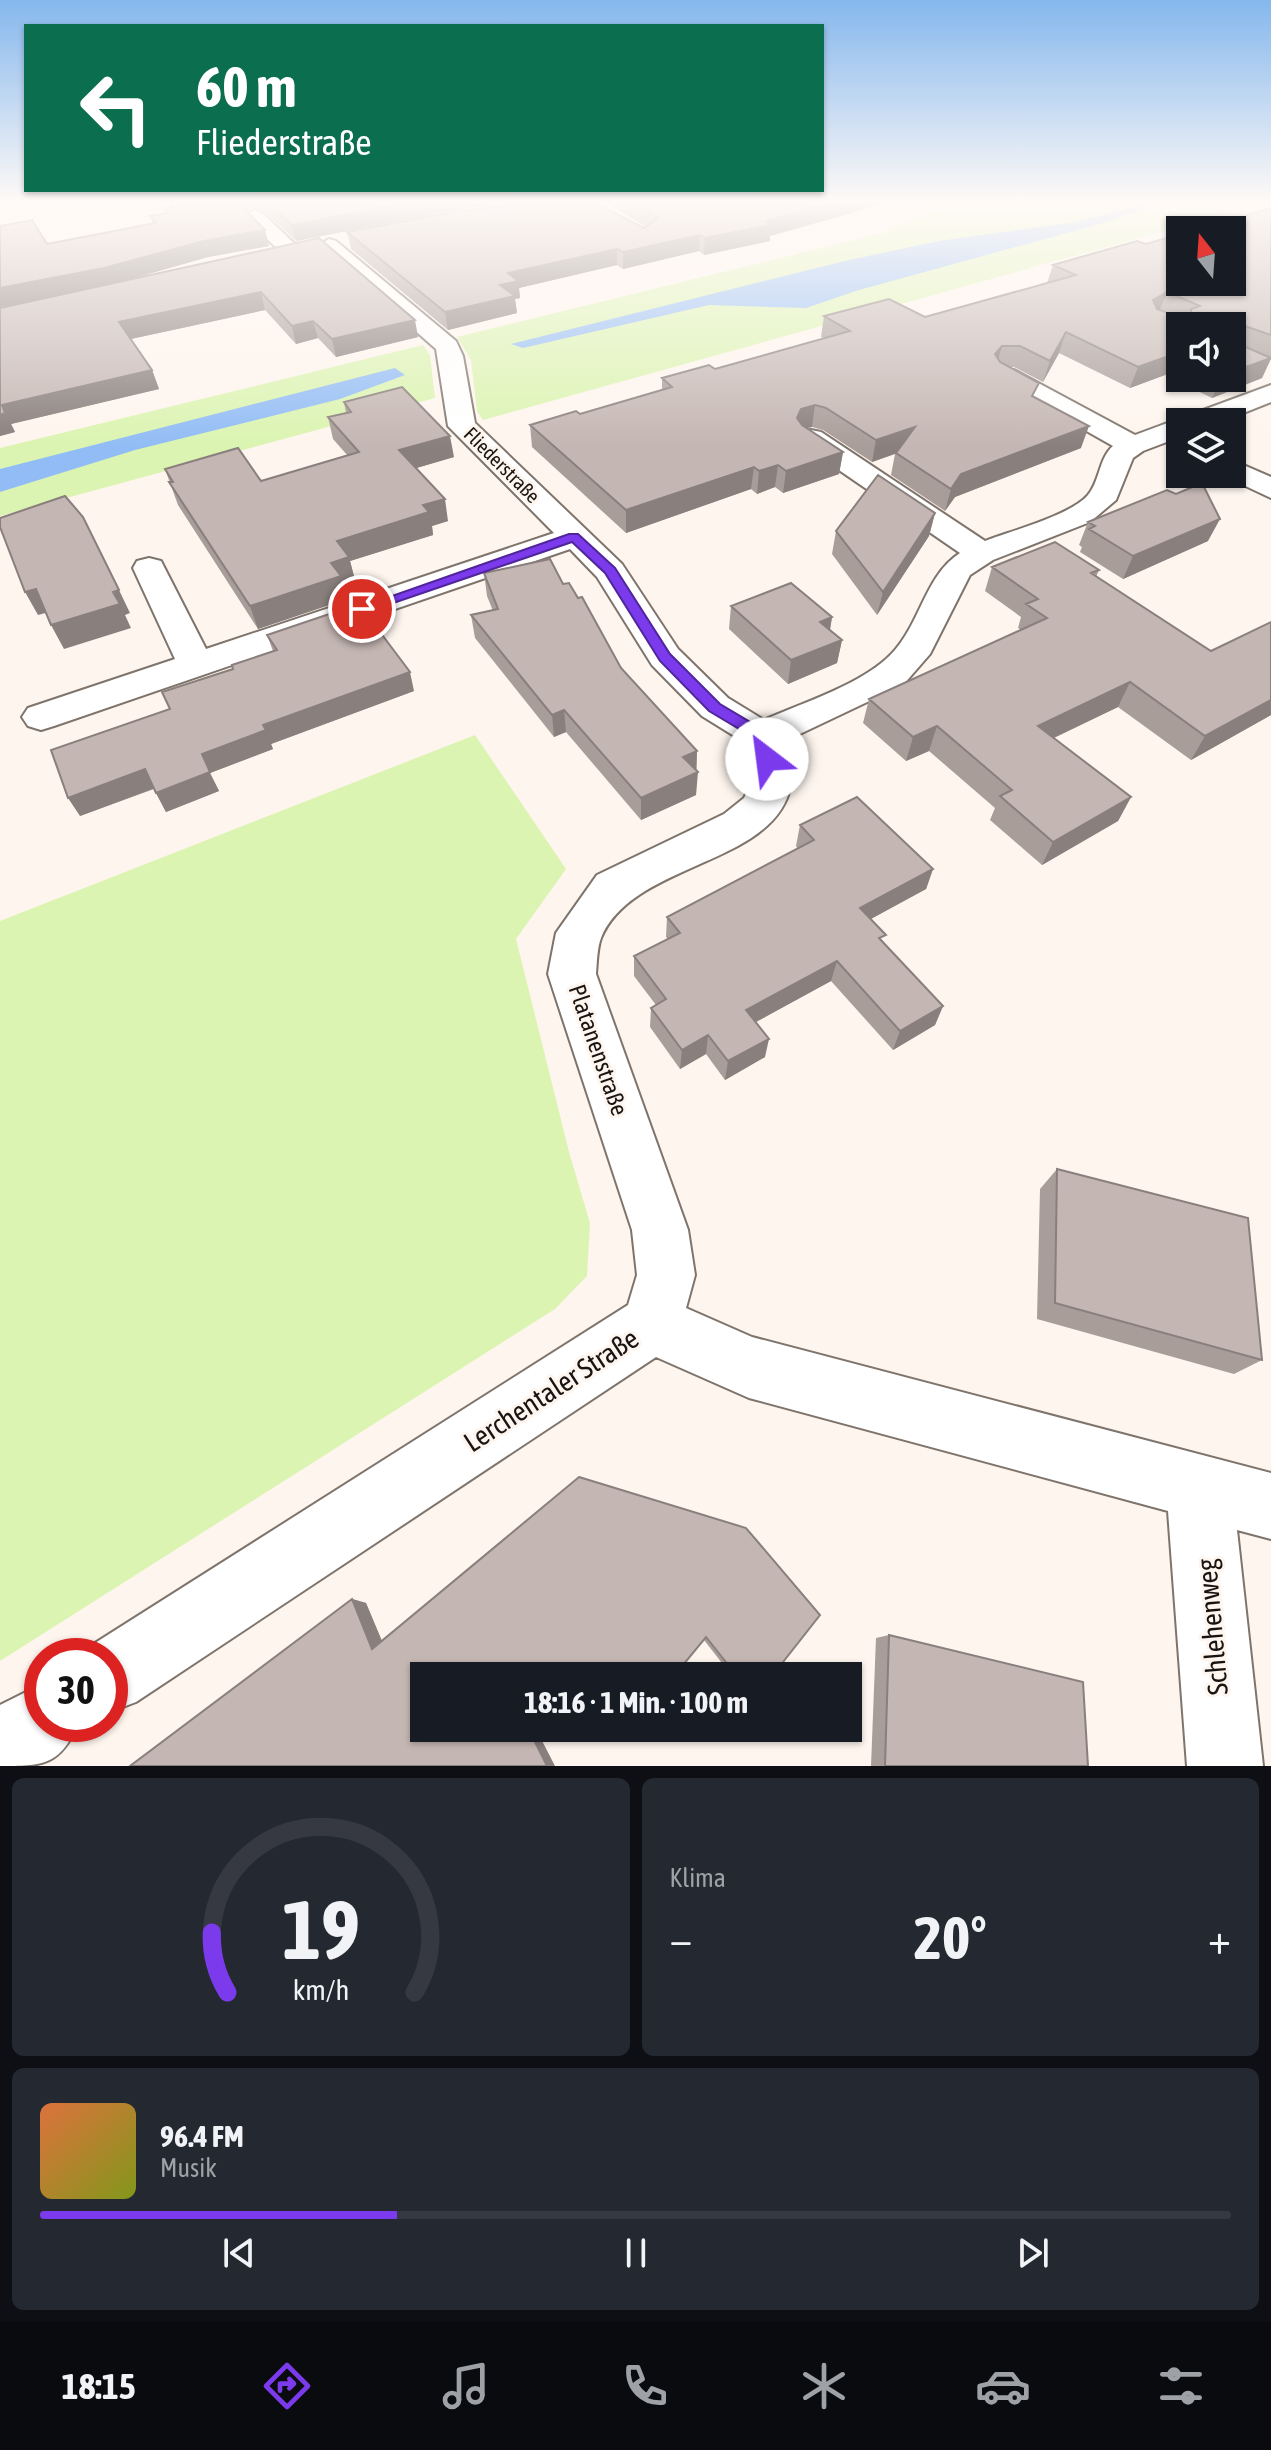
<!DOCTYPE html>
<html lang="de">
<head>
<meta charset="utf-8">
<style>
	:root { --surface:#171b24; --page:#242831; --text:#f1f3f6; --muted:#9ea1a6; --line:#363941; --accent:#7c3aed }
	body { margin:0; font-family:"Asap Condensed",sans-serif; background:var(--page); color:var(--text); height:100vh; display:flex; flex-direction:column; font-size:30px; white-space:nowrap }
	* { box-sizing:border-box; margin:0 }
	p { font-size:26px; color:var(--muted) }
	.icon { flex:none; width:44px; height:44px; fill:none; stroke:currentColor; stroke-width:2; stroke-linecap:round; stroke-linejoin:round }
	.map { position:relative; height:1766px; overflow:hidden }
	.side { display:flex; flex-direction:column; gap:12px; padding:12px; background:#0d0f14; flex:1 }
	.side>* { flex:none }
	.hud { position:absolute; left:24px; top:24px; width:800px; height:168px; border-radius:0px; box-shadow:0 2px 6px #0004; background:#0b6e4f; color:#fff; overflow:hidden }
	.needle { width:52px; rotate:343deg }
	.controls { position:absolute; left:1166px; top:216px; display:grid; gap:16px }
	.controls a { display:grid; place-items:center; width:80px; height:80px; border-radius:0px; background:var(--surface); box-shadow:0 2px 6px #0004; font-size:40px }
	.speed { position:absolute; left:24px; top:1638px; display:flex; gap:16px; font-size:40px; font-weight:700; text-align:center }
	.speed>* { display:grid; place-content:center; width:104px; height:104px; border-radius:50%; background:var(--surface); box-shadow:0 2px 6px #0004; line-height:1 }
	.speed .limit { border:12px solid #d22; background:#fff; color:#111 }
	.pin { position:absolute; display:grid; place-items:center; width:68px; height:68px; color:#fff; margin:-34px; border:4px solid #fff; border-radius:50%; box-shadow:0 2px 8px #0007 }
	.me { position:absolute; width:88px; margin:-44px; rotate:330deg; stroke-linejoin:round; filter:drop-shadow(0 0 6px #0008) }
	.turn { display:flex; align-items:center; gap:28px; height:168px; padding:0 40px; font-size:36px }
	.turn .icon { width:104px; height:104px; stroke-width:2.5 }
	.turn b { display:block; font-size:56px; line-height:68px }
	.big { font-size:60px; font-weight:700; line-height:1.1 }
	.side .widget { flex:1; display:flex; flex-direction:column; justify-content:center; gap:12px; min-width:0; padding:0 28px; border-radius:12px; background:var(--page) }
	.side .dial { align-items:center; gap:0 }
	.dial svg { height:208px; overflow:visible; fill:none; stroke:var(--line); stroke-width:7; stroke-linecap:round; text-anchor:middle }
	.dial text { fill:var(--text); stroke:none }
	.song { display:flex; align-items:center; gap:24px }
	.cover { width:96px; height:96px; border-radius:12px; background:linear-gradient(135deg,hsl(20 70% 55%),hsl(70 70% 35%)) }
	.played { height:8px; border-radius:4px; background:linear-gradient(90deg,var(--accent) 30%,var(--line) 30%) }
	.keys { display:flex; justify-content:space-around; direction:ltr }
	.heat { display:flex; justify-content:space-between; align-items:center; font-size:44px; direction:ltr }
	.side .tiles { flex:1; display:grid; gap:12px; grid-template-columns:1fr 1fr }
	.widget:last-child { grid-column:span 2 }
	.trip { position:absolute; left:410px; top:1662px; width:452px; height:80px; border-radius:0px; background:var(--surface); box-shadow:0 2px 6px #0004; font-weight:700; line-height:80px; text-align:center }
	.dock { display:flex; height:128px; justify-content:space-around; align-items:center; background:#090b0e; color:var(--muted) }
	.dock .icon { width:56px; height:56px }
	.dock .selected { color:var(--accent) }
	.dock b { font-size:36px; color:var(--text) }
	.map>svg:first-child { display:block }
	.green { fill:#dbf4b1 }
	.water { fill:#91bcf5 }
	.lines { fill:none; stroke-linecap:round; stroke-linejoin:round }
	.street-casing { stroke:#7e746c; stroke-width:4 }
	.street { fill:#fff; fill-rule:evenodd }
	.wall { fill:#a99d99; fill-rule:evenodd }
	.shaded-wall { fill:#897f7d }
	.building { fill:#c4b6b2; stroke:#897f7d; stroke-width:2; fill-rule:evenodd }
	.route { fill:#7c3aed; stroke:#51269a; stroke-width:2 }
	.labels { text-anchor:middle; stroke-width:6; stroke-linejoin:round; paint-order:stroke }
	.far-street-label { font-size:20px; fill:#181411; stroke:#fef5ee }
	.street-label { font-size:24px; fill:#181411; stroke:#fef5ee }
	.near-street-label { font-size:28px; fill:#181411; stroke:#fef5ee }
</style>
</head>
<body>
<div class="map">
<svg width="1271" height="1766" viewBox="0 0 1271 1766">
	<rect width="100%" height="100%" fill="#fef5ee"/>
	<path class="green" d="M953,200h301v6l-771,214 -6,-9 -6,-51 -14,-23 426,-104z
		M423,345l7,10 5,43 -435,118v-68z
		M475,735l91,134 -50,70 53,213 21,71 -3,53 -32,33 -555,352v-740z"/>
	<path class="water" d="M1145,200h42l-7,3 -22,1 -55,19 -244,67 -53,18 -97,-3 -186,43 -12,-4 338,-84 90,-19 137,-19 62,-16z
		M395,368l10,7 -65,24 -205,51 -135,42v-23z"/>
	<g class="lines">
		<defs>
			<path id="street" d="M254,210l7,2 37,35 4,4 -4,4h-14l-37,-35 -3,-4z
				M329,239l7,2 120,100 7,15 12,67 147,141 56,85 50,49 36,22c40,-18 103,-37 131,-70 26,-30 31,-75 65,-97l-159,-109 -4,-6 4,-6 10,-2 10,2 164,109c26,-10 86,-26 103,-46 12,-14 11,-37 25,-49l-117,-66 -4,-5 4,-5h18l121,65 35,-13 14,-1 3,-5 84,-31v17l-50,20h-41v15l-37,14 -10,7 -17,42 -26,22 -97,38 -23,15 -40,79 -27,31 -120,57c2,12 10,30 8,42 -14,82 -158,77 -190,154 -4,10 -4,25 -5,36l92,256 7,45 -9,33 66,29 519,136v66l-34,-9 26,236h-76l-19,-255 -419,-113 -93,-41 -520,345 -26,10v-56h-28l2,-6 544,-345 9,-30 -5,-45 -84,-256 8,-41 41,-58 127,-61 20,-16 7,-15 -7,-41 -42,-26 -50,-51 -55,-88 -27,-28 -516,177 -13,4 -13,-4 -6,-9 6,-9 147,-49 -42,-91 4,-7 12,-3 12,3 45,88 348,-116 -106,-107 -12,-77 -114,-100 -3,-4z
				M1232,460l39,17v21l-49,-23 10,-1z
				M42,1684v40h36c-18,42 -36,42 -78,42v-61z"/>
		</defs>
		<use href="#street" class="street-casing"/>
		<use href="#street" class="street"/>
	</g>
	<path class="wall" d="M184,200h347l-72,9 -163,32 -33,-31 -11,-3 -6,4 23,35 -61,11 -81,23 192,-42 99,99 -82,20 -18,-19 -22,6 -31,-34 -134,29 21,31 7,19 -148,35 4,8 -15,4v-128l64,-14 -64,13 47,-63 106,-20 -3,-8 16,-2 -2,-6 7,-1 -1,-3z
		M602,200h295l-127,36v5l-66,14 -5,-4 -76,18 -6,-4 -98,23 1,10 -5,1 2,14 -69,17 -97,-81 -4,-17 175,-28 122,24 2,-1z
		M1271,208v151l-9,19 -50,20 -47,-23 -35,13 -71,-35 -16,29 -29,-15h-4l24,30 47,51 -126,49 -10,14 -54,-36 4,-21 -23,8 -49,-32 -11,-3 -5,1 36,24 -4,22 -56,19 -8,-6 -18,7 -6,-5 -125,44 -94,-86 -2,-22 50,-11 82,-24v-12l53,-9 109,-31 -3,-1 3,-21 101,1 122,-34 6,-18 93,-21zM1180,326l52,52h-52z
		M344,402l110,55 -38,11 32,53 -16,5 1,9 -83,26 5,19 -12,4 4,15 -89,30 -80,-124 -13,-36 96,12 87,-25 -15,-17 -5,-22 18,-4z
		M935,513l-6,23 -52,79 -45,-61 4,-23z
		M1088,522l120,19 -85,38 -43,-27 2,-5 -3,-2z
		M992,567l107,3 -3,7 175,138 -80,45 -73,-53 -64,31 77,59 -13,24 -76,44 -52,-45 5,-12 -66,-57 -23,10 -43,-38 6,-24 152,-69 -3,-2 3,-11 -36,-26z
		M484,573l79,11 58,84 76,83 -1,44 -55,25 -75,-88 -12,5 -79,-99 -4,-23 22,-4 -6,-15z
		M731,606l101,11 -2,13 12,10 -5,23 -49,21 -59,-55z
		M267,635l147,56 -143,53 2,5 -63,24 9,18 -53,21 -12,-23 -74,27 90,-107 103,-58z
		M800,825l133,44 -7,20 -55,30 12,23 60,64 -8,19 -42,25 -62,-69 -75,41 9,35 -40,23 -19,-26 -26,15 -30,-42 1,-19 5,-3 -22,-29v-20l34,-17 -2,-2 1,-20 131,-68 -2,-3z
		M1057,1169l205,191 -28,14 -197,-55 3,-130z
		M579,1477l193,199h-40l-28,-36 -280,36v52h116l-3,3 -407,35 222,-167 14,4 16,38z
		M889,1635l199,131h-217l5,-128z"/>
	<path class="shaded-wall" d="M238,200h12l2,7 -10,6 -4,-11z
		M424,200h107l-72,9 -163,32 -4,-16z
		M844,200h53l-127,36v5l-66,14 1,-17z
		M265,230l4,16 -61,11 -98,28 -110,22v-19l204,-47z
		M700,235l-1,16 -76,18v-17z
		M617,249v16l-98,23 1,10 -5,1 2,14 -69,17 -3,-18 55,-27 8,-12z
		M261,292l4,18 -139,30 -7,-18z
		M1167,292l-8,20 -6,-12z
		M415,320l3,17 -82,20 -4,-18z
		M313,321l5,17 -22,6 -4,-18z
		M1066,332l-7,21 -16,29 7,-21z
		M1002,346l-6,21 -1,-13z
		M1174,354l-9,21 -35,13 8,-21z
		M1271,358l-9,20 -50,20 9,-20h11v-6z
		M152,370l7,19 -148,35 4,8 -15,4v-21l2,-10z
		M815,405l-3,22 -14,3 -1,-12 4,-9z
		M1089,426l-8,22 -126,49 -10,14 6,-22 10,-15z
		M915,427l-4,21 -39,14 4,-22z
		M450,436l4,21 -51,15 -4,-22z
		M843,452l-4,22 -56,19 3,-22z
		M778,465l-3,22 -18,7 2,-23z
		M754,467l-3,22 -125,44v-23z
		M445,499l3,22 -16,5 1,9 -83,26 5,19 -12,4 4,15 -89,30 -8,-23 81,-43 6,-22 86,-36z
		M935,513l-6,23 -52,79 6,-23z
		M1220,519l-12,22 -85,38 10,-23z
		M36,589l13,23 -11,3 -13,-23z
		M119,590l11,23 -5,2 6,13 -67,21 -13,-24z
		M832,617l-4,24 -8,-19z
		M842,640l-5,23 -49,21 3,-24z
		M410,672l4,19 -143,53 2,5 -63,24 9,18 -53,21 -10,-19 46,-39 61,-29z
		M1130,682l-12,25 -90,43 10,-24z
		M1271,700v15l-80,45 14,-24z
		M564,710l2,22 -12,5 -2,-22z
		M937,726l-8,25 -23,10 7,-24z
		M697,751l-1,22 -13,-16z
		M145,769l10,19 -75,28 -12,-18z
		M698,772l-2,23 -55,25v-22z
		M1131,797l-13,24 -76,44 11,-23z
		M933,869l-7,20 -72,39 6,-20z
		M837,961l-6,20 -88,48 3,-19z
		M943,1006l-8,19 -42,25 7,-19z
		M708,1035l-2,19 -26,15 2,-19z
		M769,1039l-4,18 -40,23 3,-19z
		M352,1599l14,4 20,48 -14,-2z
		M537,1728h3l-3,3 18,35h-8l-16,-32z"/>
	<path class="building" d="M184,200h54v2l27,28 -61,11 -100,27 -104,20v-62l32,-6 15,24 109,-21 -6,-7 18,-3 -4,-5 9,-1 -3,-3z
		M265,200h159l-132,25z
		M546,200h44l54,28 14,-10 -31,-18h217l-78,21 5,4 -66,13 -5,-3 -77,17 -6,-3 -109,24 10,8 -18,4 15,11 -70,16 -98,-80 111,-21 64,-7z
		M1271,208v127l-32,-11v20l32,14 -39,14v-46h-52v31l-6,-3 -36,13 -72,-35 -16,29 -30,-15h-18l-7,8 5,8 39,21 -7,13 57,30 -128,48 -10,15 -55,-36 19,-26 -39,13 -50,-32 -11,-3 -14,4 -4,9 5,7 41,27 -57,19 -8,-6 -19,6 -5,-4 -128,43 -96,-85 46,-14 4,3 92,-27 -10,-9 47,-13 6,4 135,-38 -26,-15 65,-17 36,18 151,-42 -23,-10 84,-24 9,3 34,-10v48h52v-52h-36zM1167,292l33,14 -9,3v9l-4,2 -30,-11 -4,-9z
		M319,238l96,82 -83,19 -19,-18 -21,5 -31,-34 -142,30 33,48 -150,35 3,8 -5,2v-107z
		M402,387l48,49 -51,14 46,49 -22,6 6,7 -92,29 12,16 -18,6 10,13 -91,30 -81,-124h4l-8,-13 73,-21 23,33 98,-29 -31,-35 23,-5 -7,-10z
		M878,475l57,38 -52,79 -47,-61z
		M1202,483l18,36 -87,37 -44,-27 6,-3 -7,-4 79,-32 9,4z
		M65,496l18,21 36,73 -6,2 7,12 -69,21 -15,-36 -11,3 -25,-65v-9z
		M1055,542l44,28 -8,3 120,78 60,-29v78l-66,36 -75,-54 -92,44 93,71 -78,45 -53,-46 12,-6 -75,-64 -24,11 -44,-38 178,-81 -21,-14 12,-5 -46,-32z
		M550,559l13,25 6,-1 9,15 4,-1 39,71 76,83 -14,6 15,15 -57,26 -77,-88 -12,5 -81,-100 27,-6 -14,-36z
		M791,583l41,34 -12,5 22,18 -51,20 -60,-54z
		M359,604l51,68 -147,53 3,5 -64,24 8,18 -54,21 -11,-24 -77,29 -17,-48 119,-41 -8,-17 71,-23 -1,-4 45,-15 -10,-15z
		M857,797l76,72 -73,39 26,27 -7,3 64,68 -43,25 -63,-70 -91,49 23,29 -41,22 -20,-26 -26,15 -31,-42 15,-9 -32,-43 46,-23 -13,-16 147,-77 -14,-15z
		M1057,1169l191,49 14,142 -207,-57z
		M579,1477l167,51 74,87 -48,61h-35l-31,-39 -32,39h-250v52h113l-6,6 16,32h-417l222,-167 20,50z
		M889,1635l194,47 5,84h-203z"/>
	<linearGradient id="sky" x2="0" y2="1"><stop stop-color="#85b7ed"/><stop offset="0.45" stop-color="#fffaf7"/><stop offset="1" stop-color="#fffaf7" stop-opacity="0"/></linearGradient>
	<rect width="1271" height="447" fill="url(#sky)"/>
	<path class="route" d="M569,534h9l37,34 55,86 50,50 47,28 8,27 -3,4h-11l-7,-25 -45,-27 -49,-50 -55,-88 -33,-31 -205,70h-10l-2,-3z"/>
	<g class="labels">
		<g class="far-street-label">
			<text transform="translate(502 465) rotate(45)" y="7">Fliederstraße</text>
		</g>
		<g class="street-label">
			<text transform="translate(598 1050) rotate(71)" y="8">Platanenstraße</text>
		</g>
		<g class="near-street-label">
			<text transform="translate(551 1390) rotate(-33)" y="10">Lerchentaler Straße</text>
			<text transform="translate(1212 1627) rotate(-95)" y="10">Schlehenweg</text>
		</g>
	</g>
</svg>
<div class="controls">
<a><svg class="needle" viewBox="-14 -14 28 28"><path d="M0-13l5 13h-10z" fill="#e53935"/><path d="M0 13l5-13h-10z" fill="#9ea1a6"/></svg></a>
<a><svg class="icon" aria-label="sound" viewBox="0 0 24 24"><path d="M4 9h4l5-4v14l-5-4H4zM17 9q2 3 0 6"/></svg></a>
<a><svg class="icon" aria-label="layers" viewBox="0 0 24 24"><path d="M12 4l9 5-9 5-9-5zM3 14l9 5 9-5"/></svg></a>
</div>
<div class="speed"><div class="limit">30</div></div>
<div class="pin" style="left:362px;top:609px;background:#d93025"><svg class="icon" aria-label="arrive" viewBox="0 0 24 24"><path d="M6 21V4h12l-3 4 3 4H6"/></svg></div>
<svg class="me" style="left:767px;top:759px" viewBox="-20 -20 40 40"><circle r="19" fill="#fff"/><path d="M0-13L10 11 0 6-10 11z" fill="#7c3aed"/></svg>
<div class="trip">18:16 · 1 Min. · 100 m</div>
<div class="hud">
<div class="turn"><svg class="icon" aria-label="left" viewBox="0 0 24 24"><path d="M17 20v-9H6M10 6l-5 5 5 5"/></svg><div><b>60 m</b>Fliederstraße</div></div>
</div>
</div>
<section class="side">
<div class="tiles">
<div class="widget dial"><svg viewBox="0 0 100 80">
<path d="M14 69A42 42 0 1 1 86 69"/>
<path d="M14 69A42 42 0 0 1 8 46" stroke="#7c3aed"/>
<text x="50" y="56" font-size="32" font-weight="700">19</text>
<text x="50" y="72" font-size="11">km/h</text>
</svg></div>
<div class="widget"><p>Klima</p>
<div class="heat"><a>−</a><b class="big">20°</b><a>+</a></div>
</div>
<div class="widget">
<div class="song"><i class="cover"></i><div><b>96.4 FM</b><p>Musik</p></div></div>
<div class="played"></div>
<div class="keys"><svg class="icon" aria-label="previous" viewBox="0 0 24 24"><path d="M18 5L8 12l10 7zM5 5v14"/></svg><svg class="icon" aria-label="pause" viewBox="0 0 24 24"><path d="M8 5v14M16 5v14"/></svg><svg class="icon" aria-label="next" viewBox="0 0 24 24"><path d="M6 5l10 7-10 7zM19 5v14"/></svg></div>
</div>
</div>
</section>
<nav class="dock">
<b>18:15</b>
<svg class="icon selected" aria-label="directions" viewBox="0 0 24 24"><path d="M12 3l9 9-9 9-9-9zM9 14v-3h6M13 9l2 2-2 2"/></svg>
<svg class="icon" aria-label="music" viewBox="0 0 24 24"><path d="M9 18V5l10-2v13"/><circle cx="6" cy="18" r="3"/><circle cx="16" cy="16" r="3"/></svg>
<svg class="icon" aria-label="phone" viewBox="0 0 24 24"><path d="M5 4h4l2 5-3 2q2 4 5 5l2-3 5 2v4C11 20 4 13 5 4z"/></svg>
<svg class="icon" aria-label="climate" viewBox="0 0 24 24"><path d="M12 3v18M4 7l16 10M4 17L20 7"/></svg>
<svg class="icon" aria-label="car" viewBox="0 0 24 24"><path d="M5 17H2v-5l4-1 3-4h7l3 4 3 1v5h-3M9 17h6M6 11h13"/><circle cx="7" cy="17" r="2"/><circle cx="17" cy="17" r="2"/></svg>
<svg class="icon" aria-label="filters" viewBox="0 0 24 24"><path d="M4 7h16M4 17h16"/><circle cx="9" cy="7" r="2"/><circle cx="15" cy="17" r="2"/></svg>
</nav>
</body>
</html>
